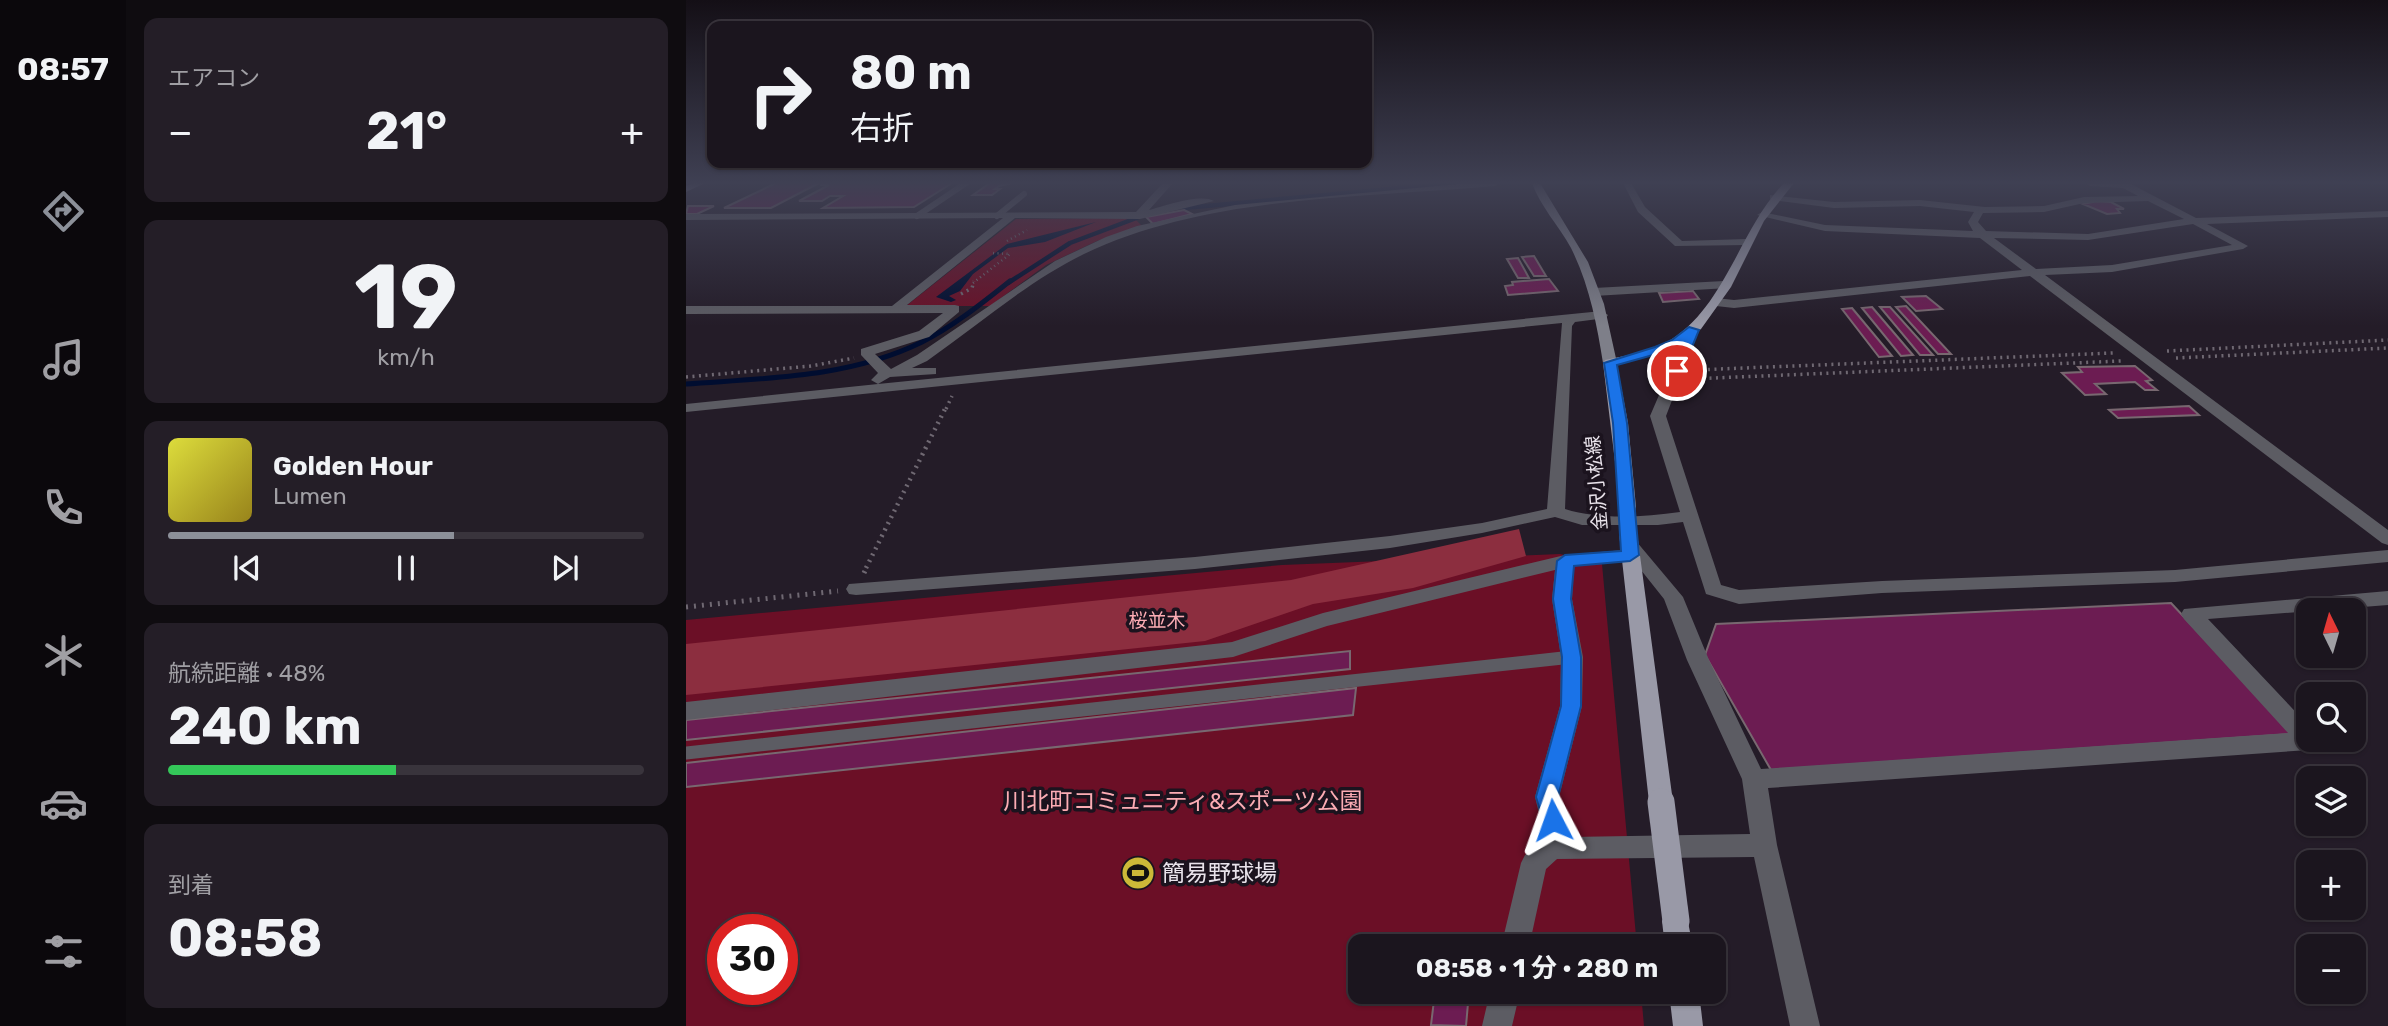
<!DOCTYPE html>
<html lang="ja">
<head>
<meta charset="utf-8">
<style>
	:root { --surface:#1b151e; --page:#241e27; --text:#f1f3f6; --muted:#a09fa4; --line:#39343c; --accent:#8c9099 }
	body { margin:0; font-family:Rubik,"Noto Sans JP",sans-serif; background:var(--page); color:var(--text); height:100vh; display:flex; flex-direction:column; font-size:26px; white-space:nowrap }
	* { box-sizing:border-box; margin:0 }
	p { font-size:23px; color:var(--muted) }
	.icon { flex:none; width:38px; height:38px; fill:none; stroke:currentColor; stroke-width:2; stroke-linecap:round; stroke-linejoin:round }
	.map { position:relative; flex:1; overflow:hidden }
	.details { display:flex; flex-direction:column; gap:18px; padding:18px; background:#0f0c10; width:560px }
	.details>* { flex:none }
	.guide { position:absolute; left:21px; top:21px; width:665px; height:147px; border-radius:14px; box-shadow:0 2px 5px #0004,0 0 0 2px var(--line); background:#1b151e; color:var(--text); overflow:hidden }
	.needle { width:46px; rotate:355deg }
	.fabs { position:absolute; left:1610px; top:598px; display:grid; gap:14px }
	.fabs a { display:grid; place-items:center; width:70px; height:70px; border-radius:14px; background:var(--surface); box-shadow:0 2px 5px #0004,0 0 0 2px var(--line); font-size:35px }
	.speed { position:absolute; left:21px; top:914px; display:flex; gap:14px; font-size:35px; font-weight:700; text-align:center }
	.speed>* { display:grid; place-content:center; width:91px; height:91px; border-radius:50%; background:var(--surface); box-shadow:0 2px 5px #0004,0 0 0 2px var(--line); line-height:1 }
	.speed .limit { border:10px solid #d22; background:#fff; color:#111 }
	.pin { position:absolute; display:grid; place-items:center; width:60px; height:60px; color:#fff; margin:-30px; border:4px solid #fff; border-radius:50%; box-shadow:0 2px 7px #0007 }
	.me { position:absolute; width:77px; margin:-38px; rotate:356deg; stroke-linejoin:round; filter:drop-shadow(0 0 5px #0008) }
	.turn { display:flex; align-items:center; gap:24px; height:147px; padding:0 28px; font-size:32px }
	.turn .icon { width:91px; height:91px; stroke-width:2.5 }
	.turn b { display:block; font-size:49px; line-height:60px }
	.big { font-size:52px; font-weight:700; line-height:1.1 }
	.details .tile { flex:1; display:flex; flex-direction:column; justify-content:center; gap:10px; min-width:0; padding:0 24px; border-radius:14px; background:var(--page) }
	.details .dial { align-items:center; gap:0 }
	.dial b { font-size:91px; line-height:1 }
	.song { display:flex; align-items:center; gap:21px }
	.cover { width:84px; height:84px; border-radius:10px; background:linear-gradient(135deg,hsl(60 70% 55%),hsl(50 70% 35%)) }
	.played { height:7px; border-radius:4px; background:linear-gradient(90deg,var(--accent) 60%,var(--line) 60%) }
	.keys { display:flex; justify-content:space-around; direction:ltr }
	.heat { display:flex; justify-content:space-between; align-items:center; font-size:38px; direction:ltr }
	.charge { height:10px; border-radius:5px; background:linear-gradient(90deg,#34c759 48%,var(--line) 0) }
	.trip { position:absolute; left:662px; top:934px; width:378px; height:70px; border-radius:14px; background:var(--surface); box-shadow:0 2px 5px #0004,0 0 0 2px var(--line); font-weight:700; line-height:70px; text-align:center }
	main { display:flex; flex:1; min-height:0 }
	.menu { display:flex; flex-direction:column; width:126px; justify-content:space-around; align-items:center; background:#0b080c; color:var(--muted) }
	.menu .icon { width:49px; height:49px }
	.menu .active { color:var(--accent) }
	.menu b { font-size:32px; color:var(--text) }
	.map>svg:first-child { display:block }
	.green { fill:#6b0f26; fill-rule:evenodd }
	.forest { fill:#8c2e3f }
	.water { fill:#000d30 }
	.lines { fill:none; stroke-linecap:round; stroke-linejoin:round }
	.stream-far1 { stroke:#000d30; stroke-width:4.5 }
	.stream { stroke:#000d30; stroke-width:5 }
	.building { fill:#6c1c52; stroke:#786870; stroke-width:2 }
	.path-far3 { stroke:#6f6872; stroke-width:2.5; stroke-dasharray:1 3.5; stroke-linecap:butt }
	.path-far2 { stroke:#6f6872; stroke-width:3.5; stroke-dasharray:2 4.5; stroke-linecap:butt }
	.path-far1 { stroke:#6f6872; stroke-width:4.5; stroke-dasharray:2 5; stroke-linecap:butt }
	.path { stroke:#6f6872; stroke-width:5; stroke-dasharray:2 6; stroke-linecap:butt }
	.lane-far1 { stroke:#5c5c63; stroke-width:6 }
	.lane { stroke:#5c5c63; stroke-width:13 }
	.street { fill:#5c5c63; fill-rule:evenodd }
	.secondary { fill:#7e7f89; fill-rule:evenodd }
	.primary { fill:#9999a7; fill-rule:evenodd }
	.primary-bridge-far1 { stroke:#9999a7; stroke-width:17 }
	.primary-bridge { stroke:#9999a7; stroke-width:27 }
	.route { fill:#1a73e8; stroke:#114b97; stroke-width:2 }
	.labels { text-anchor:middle; stroke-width:7; stroke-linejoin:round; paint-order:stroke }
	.street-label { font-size:19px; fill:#e9e3eb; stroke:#1b131e }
	.park-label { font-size:19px; fill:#fcacb4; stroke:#1b131e }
	.near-park-label { font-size:23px; fill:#fcacb4; stroke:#1b131e }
	.near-poi-label { font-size:23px; fill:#e9e3eb; stroke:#1b131e; text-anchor:start }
</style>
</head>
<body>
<main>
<nav class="menu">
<b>08:57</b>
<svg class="icon active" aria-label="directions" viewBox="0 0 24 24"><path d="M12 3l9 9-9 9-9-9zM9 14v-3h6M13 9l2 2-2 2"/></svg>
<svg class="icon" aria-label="music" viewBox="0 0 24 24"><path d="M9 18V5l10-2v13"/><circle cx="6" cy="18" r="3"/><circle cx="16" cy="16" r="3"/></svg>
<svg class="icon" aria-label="phone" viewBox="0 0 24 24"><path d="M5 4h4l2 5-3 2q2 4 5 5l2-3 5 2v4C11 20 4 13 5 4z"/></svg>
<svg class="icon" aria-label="climate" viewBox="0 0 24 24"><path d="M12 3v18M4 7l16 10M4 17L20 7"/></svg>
<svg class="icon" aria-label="car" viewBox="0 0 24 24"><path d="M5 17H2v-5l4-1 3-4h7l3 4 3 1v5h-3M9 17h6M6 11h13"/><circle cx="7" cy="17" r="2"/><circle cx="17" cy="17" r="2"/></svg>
<svg class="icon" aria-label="filters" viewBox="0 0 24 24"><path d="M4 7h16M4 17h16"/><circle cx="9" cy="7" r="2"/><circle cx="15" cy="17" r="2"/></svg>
</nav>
<section class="details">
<div class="tile"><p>エアコン</p>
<div class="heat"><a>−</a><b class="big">21°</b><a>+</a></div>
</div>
<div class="tile dial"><b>19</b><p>km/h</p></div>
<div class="tile">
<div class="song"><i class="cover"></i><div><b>Golden Hour</b><p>Lumen</p></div></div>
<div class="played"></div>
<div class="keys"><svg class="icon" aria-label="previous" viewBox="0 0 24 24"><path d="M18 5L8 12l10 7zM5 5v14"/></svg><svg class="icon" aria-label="pause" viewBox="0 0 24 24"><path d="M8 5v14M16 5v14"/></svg><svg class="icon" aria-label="next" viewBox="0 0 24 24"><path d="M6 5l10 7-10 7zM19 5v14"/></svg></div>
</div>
<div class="tile"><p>航続距離 · 48%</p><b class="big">240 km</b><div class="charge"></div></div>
<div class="tile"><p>到着</p><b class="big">08:58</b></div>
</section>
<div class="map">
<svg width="1702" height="1026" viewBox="0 0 1702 1026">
	<rect width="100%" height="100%" fill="#241c28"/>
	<path class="green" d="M448,218l8,8 -45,15 -51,24 -56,41h-84l110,-87z
		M874,554l42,10 35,383h-277v45h281l3,34h-958v-406l596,-55zM37,929h59v60h-59z"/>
	<path class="forest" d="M833,529l7,27 -113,32 -100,16 -108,37 -519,54v-51l605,-64z"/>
	<path class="water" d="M410,222l-51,20 -37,6 -35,26 -13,17 -11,5 7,4 -5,2 -15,-5 71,-53z"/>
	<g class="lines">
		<path class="stream-far1" d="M498,208l272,-25
			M322,283l62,-40 69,-26"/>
		<path class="stream" d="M0,384c80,-6 163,-6 236,-42 32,-16 60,-39 88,-61"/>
	</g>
	<path class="building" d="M90,183h43l-48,25h-47z
		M138,183h128l-38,24 -91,1 20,-12h-13l-8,5h-23l30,-16h-9z
		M304,183h22l-13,3 -4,3h5l-8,6h-19z
		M1411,201l14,1 13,7h-7l3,4 -13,1 -24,-10z
		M28,206l-17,8h-11l2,-8z
		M498,210l8,4 -39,10 -7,-7z
		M848,256l12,20h-12l-12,-19z
		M832,258l11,20h-11l-11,-19z
		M863,279l9,12 -50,4 -3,-9 8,-1 -1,-3z
		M1007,291l6,8 -36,3 -4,-9z
		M1240,296l16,13 -26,2 -14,-14z
		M1220,306l45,48h-13l-42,-47z
		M1186,307l41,48 -12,1 -39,-48z
		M1194,307h10l43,48h-13z
		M1166,308l40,48 -13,1 -37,-48z
		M1449,366l17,14 -6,1 11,9h-12l-10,-8 -40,2 11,10 -21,1 -23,-22 20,-1 -4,-5z
		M1503,406l10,9 -81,3 -9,-8z
		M1485,603l122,131 -522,36 -66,-115 11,-31z
		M664,651v18l-664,71v-20z
		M670,688l-3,27 -667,72v-24z
		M755,936l33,1 -1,10h-33z
		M749,992h34l-3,34 -35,-1z"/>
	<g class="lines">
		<path class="path-far3" d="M321,241l20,-11
			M287,283l37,-29 -19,-1"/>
		<path class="path-far2" d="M275,294l11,-6 2,-7
			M1481,351l221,-11
			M1490,358l212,-10
			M1009,370l418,-17
			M0,377l125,-11 43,-8
			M1004,379l431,-18
			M260,409l6,-13"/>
		<path class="path-far1" d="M180,568l80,-161"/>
		<path class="path" d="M178,573l3,-6
			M0,607l152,-16"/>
		<path class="lane-far1" d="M231,216l49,-33
			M311,216l27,-22"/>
		<path class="lane" d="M0,753l886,-96"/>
		<path class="street" d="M477,183h10l-24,27c15,-4 52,-17 65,-9l-74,18 -125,-1 -108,87h48l4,1v6l-30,25 -54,17 16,15 26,-14 138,-94 51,-24 31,-11 98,-21 234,-22h31l-5,3c-133,12 -288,9 -411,68 -57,28 -106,71 -157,107l-15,7h24v6l-46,3 -12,7 724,-73 6,4 -2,3 -31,4 -3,4 -7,183c35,11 78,8 115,3l-30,-96 37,-86 1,-3h10l1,3 -33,86 55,169 18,5 143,-9 293,-11 213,-20v12l-213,20 -293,11 -143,11 -33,-10 -23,-72 -25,3h-76l-27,-8 -73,16 -92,15 -195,21 -339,26 -7,-1 -3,-5 3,-5 346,-27 195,-21 92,-13 65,-14 15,-186 -876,89v-8l192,-20 -7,-4 7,-7 -17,-18v-6l58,-18 24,-18 -257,1v-8h206l111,-88 -317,2v-6l450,-2z
			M937,183h8l14,24 37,34 64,-2 5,3 -5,3 -71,1 -37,-34z
			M1399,183h44l67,35 192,-7v6l-181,7 41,22 -5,3 -131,23 -67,3 343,255v15l-6,-2 -352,-267 -296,32 -18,-2 -6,-4 6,-4 18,2 288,-30 -42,-32 -155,-7 -68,-16 5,-3 63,13 148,6 -5,-9 6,-10 -54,-6 -86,2 -61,-8 -3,-1v-4l64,7 86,-2 65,7 59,-1 40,-9 54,-1 -15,-8 -33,-2zM1462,201l36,18 -96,15 -102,-3 -8,-9 5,-9 61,-1 40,-9zM1507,224l39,21 -120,20 -76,4 -42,-31 94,2z
			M1038,281l6,4 -2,3 -134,8 -6,-4 6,-4z
			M944,539l6,2 47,56 26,63 52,109 527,-36 -104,-114 -3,-5 3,-5 204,-18v14l-180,14 100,106v15h12l-3,8 -8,2 -541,38 9,57 43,181h-30l-36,-169 -197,2 -11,10 -17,78h-28l20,-84 4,-8 20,-17 -10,-41 25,-91 1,-49 -9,-58 3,-29 -228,56 -94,31 -547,63v-18l546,-60 91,-29 242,-58 59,-5 -3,-5zM947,560l31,39 23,61 55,119 8,55 -180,3 -11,-40 23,-91 1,-49 -11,-58 2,-33z
			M804,992h30l-8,34h-30z"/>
		<path class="secondary" d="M7,183h12l-19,9v-6z
			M846,183h8l48,79 16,42 13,59 -2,3h-10l-2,-3c-6,-39 -14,-79 -32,-115 -12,-22 -31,-42 -39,-65z"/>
		<path class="primary" d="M1098,183h10l-30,38 -33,66 -30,42 -27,20 -57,16 11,58 8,84 -3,4h-12l-18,-148 2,-3c22,-5 48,-8 67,-21 54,-35 68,-110 112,-156z
			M942,527l9,6 36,269 -3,7 -9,3 -9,-3 -3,-7 -30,-269z
			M990,908l10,4 7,35h-28l-3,-26 4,-9z
			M983,992h30l4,34h-30z"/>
		<path class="primary-bridge-far1" d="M941,507l1,26"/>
		<path class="primary-bridge" d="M975,802l15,119"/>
	</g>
	<linearGradient id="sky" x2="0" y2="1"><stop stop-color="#140f16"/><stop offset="0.56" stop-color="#3f4053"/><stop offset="1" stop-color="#3f4053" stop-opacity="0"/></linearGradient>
	<rect width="1702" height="326" fill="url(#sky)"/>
	<path class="route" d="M1003,327l10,3 -18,44h-9l-2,-3 11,-26 -17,7 -47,13 10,58 12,132 -9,6 -56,5 -3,33 10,58v49l-23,91 6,23 -3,7 -8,3 -8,-3 -9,-30 25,-91 1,-49 -9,-58 4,-38 8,-6 56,-4 -8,-128 -9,-60 51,-16 17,-7z"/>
	<defs>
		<symbol id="stadium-disc" viewBox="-11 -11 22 22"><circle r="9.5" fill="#ccb938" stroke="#1b131e"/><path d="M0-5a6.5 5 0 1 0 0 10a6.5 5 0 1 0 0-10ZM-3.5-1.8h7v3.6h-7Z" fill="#111"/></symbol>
	</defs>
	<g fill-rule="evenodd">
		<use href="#stadium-disc" x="433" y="854" width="38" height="38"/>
	</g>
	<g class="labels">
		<g class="street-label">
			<text transform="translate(910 483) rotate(-95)" y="7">金沢小松線</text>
		</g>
		<g class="park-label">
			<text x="471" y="627">桜並木</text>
		</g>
		<g class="near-park-label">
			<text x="497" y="809">川北町コミュニティ&amp;スポーツ公園</text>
		</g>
		<g class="near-poi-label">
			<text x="476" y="881">簡易野球場</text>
		</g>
	</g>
</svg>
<div class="fabs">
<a><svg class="needle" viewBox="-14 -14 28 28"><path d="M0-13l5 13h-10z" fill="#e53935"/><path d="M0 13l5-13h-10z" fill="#a09fa4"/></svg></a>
<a><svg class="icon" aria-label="search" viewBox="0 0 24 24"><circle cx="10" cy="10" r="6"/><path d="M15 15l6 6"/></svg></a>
<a><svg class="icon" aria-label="layers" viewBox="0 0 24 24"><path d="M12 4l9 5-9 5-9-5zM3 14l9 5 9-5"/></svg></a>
<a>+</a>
<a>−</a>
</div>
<div class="speed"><div class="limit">30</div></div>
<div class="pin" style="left:991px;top:371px;background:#d93025"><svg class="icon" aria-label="arrive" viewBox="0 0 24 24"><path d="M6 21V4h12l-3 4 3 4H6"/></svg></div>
<svg class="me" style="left:867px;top:820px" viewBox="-20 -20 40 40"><path d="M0-17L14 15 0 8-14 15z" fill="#1a73e8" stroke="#fff" stroke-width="4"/></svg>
<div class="trip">08:58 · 1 分 · 280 m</div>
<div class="guide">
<div class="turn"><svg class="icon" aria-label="right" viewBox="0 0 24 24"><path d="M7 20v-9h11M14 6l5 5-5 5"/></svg><div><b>80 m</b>右折</div></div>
</div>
</div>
</main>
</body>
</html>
